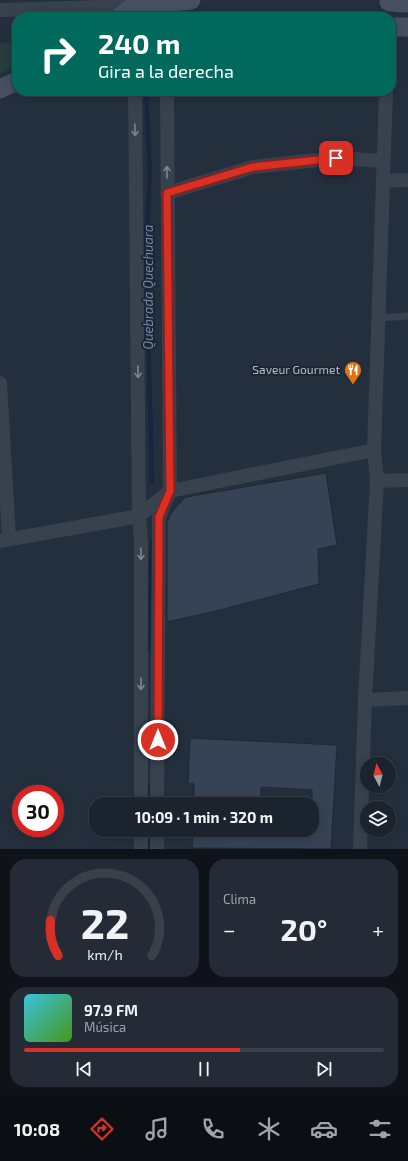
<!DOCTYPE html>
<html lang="es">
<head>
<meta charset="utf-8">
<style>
	:root { --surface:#1b232e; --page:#242b36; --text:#f1f3f6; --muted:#a0a4aa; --line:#39404a; --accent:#d93025 }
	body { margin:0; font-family:"Exo 2",sans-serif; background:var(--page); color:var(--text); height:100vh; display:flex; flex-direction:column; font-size:15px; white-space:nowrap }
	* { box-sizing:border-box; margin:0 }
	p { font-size:13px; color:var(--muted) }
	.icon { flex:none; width:22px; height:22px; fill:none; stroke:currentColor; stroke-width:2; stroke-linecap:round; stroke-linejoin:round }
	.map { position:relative; height:849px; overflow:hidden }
	.side { display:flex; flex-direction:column; gap:10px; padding:10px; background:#0f1319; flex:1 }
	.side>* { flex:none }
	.guide { position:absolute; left:12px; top:12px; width:384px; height:84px; border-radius:16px; box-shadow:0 2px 10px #0003,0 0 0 1px var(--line); background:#00695c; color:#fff; overflow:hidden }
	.needle { width:26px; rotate:353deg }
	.controls { position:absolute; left:360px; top:757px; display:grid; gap:8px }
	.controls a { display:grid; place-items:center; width:36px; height:36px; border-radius:50%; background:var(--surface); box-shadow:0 2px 10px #0003,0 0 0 1px var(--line); font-size:20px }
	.speed { position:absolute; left:12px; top:785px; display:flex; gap:8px; font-size:20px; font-weight:700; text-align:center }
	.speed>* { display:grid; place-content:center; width:52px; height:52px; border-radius:50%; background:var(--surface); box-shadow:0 2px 10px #0003,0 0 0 1px var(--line); line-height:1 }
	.speed .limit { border:6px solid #d22; background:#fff; color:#111 }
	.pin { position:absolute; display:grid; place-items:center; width:34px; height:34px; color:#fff; margin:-17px; border-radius:8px; box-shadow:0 2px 6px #0006 }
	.me { position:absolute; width:44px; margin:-22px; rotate:0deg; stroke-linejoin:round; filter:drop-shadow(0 0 3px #0008) }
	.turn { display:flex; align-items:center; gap:14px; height:84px; padding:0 20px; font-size:18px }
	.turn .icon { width:52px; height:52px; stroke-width:2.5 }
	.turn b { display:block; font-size:28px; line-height:34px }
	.big { font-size:30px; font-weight:700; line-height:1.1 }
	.side .widget { flex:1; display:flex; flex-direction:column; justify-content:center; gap:6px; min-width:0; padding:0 14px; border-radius:16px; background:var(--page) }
	.side .dial { align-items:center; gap:0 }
	.dial svg { height:104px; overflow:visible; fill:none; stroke:var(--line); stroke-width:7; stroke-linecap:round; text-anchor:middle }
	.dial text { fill:var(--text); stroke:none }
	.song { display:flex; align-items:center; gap:12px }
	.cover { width:48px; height:48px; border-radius:6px; background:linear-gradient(135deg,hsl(190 70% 55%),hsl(100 70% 35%)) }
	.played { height:4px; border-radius:2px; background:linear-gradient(90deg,var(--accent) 60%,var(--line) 60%) }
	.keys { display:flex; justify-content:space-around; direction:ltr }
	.heat { display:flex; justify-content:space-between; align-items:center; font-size:22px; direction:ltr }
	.side .tiles { flex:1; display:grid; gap:10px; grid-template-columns:1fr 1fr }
	.widget:last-child { grid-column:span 2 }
	.trip { position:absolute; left:89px; top:797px; width:230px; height:40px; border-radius:16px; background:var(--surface); box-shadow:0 2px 10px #0003,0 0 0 1px var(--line); font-weight:700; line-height:40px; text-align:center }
	.menu { display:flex; height:64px; justify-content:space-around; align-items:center; background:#0b0e12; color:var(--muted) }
	.menu .icon { width:28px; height:28px }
	.menu .active { color:var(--accent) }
	.menu b { font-size:18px; color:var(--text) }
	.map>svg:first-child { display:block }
	.green { fill:#263c3f }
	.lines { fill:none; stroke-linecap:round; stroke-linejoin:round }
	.stream { stroke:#17263c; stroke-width:4.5 }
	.building { fill:#364354; stroke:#1f2835 }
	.lane { stroke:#38414e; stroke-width:7 }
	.street { stroke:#38414e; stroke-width:14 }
	.secondary { stroke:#465061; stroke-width:19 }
	.oneway { stroke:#7c8592 }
	.route-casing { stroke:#8d1f18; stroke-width:10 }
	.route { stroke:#d93025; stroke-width:7 }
	.labels { text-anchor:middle; stroke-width:4; stroke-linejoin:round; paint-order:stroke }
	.poi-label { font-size:12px; fill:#b4bcc9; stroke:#1d2633; text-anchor:end }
	.water-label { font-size:13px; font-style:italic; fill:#6d86a8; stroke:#1d2633 }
</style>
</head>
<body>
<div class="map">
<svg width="408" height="849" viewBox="0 0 408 849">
	<rect width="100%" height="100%" fill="#242f3e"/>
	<path class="green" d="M17,42v23l-17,9v-31z"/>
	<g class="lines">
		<path class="stream" d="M146,91l4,83 -4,76 6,232
			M148,649l4,-109
			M148,784v20
			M149,830v19"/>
	</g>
	<path class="building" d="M326,473l11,72 -19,4 1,35 -107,28 -45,10v-99l3,-8 7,-9 9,-9z
		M190,738l147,7 -6,104 -139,-1 1,-18h119v-40l-51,-3v17h-67v-20l-6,-1z"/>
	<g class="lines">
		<path class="lane" d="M378,318l30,-2"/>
		<path class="street" d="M0,10l134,-4
			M166,17v-17
			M135,91l4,425 2,25v263
			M383,181l25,-1
			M167,193l86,-26 83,-9 47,3
			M0,383l9,156
			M377,481l31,-1
			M0,541l139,-25 31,-25 204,-41
			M365,700l43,-2
			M157,804l2,-287 11,-26 -3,-400
			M141,849v-19
			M157,849v-19
			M360,849l5,-149 12,-219 -3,-31 12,-359"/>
		<path class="secondary" d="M389,2l19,1
			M120,17l14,-11 57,-6
			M391,27h17
			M0,89l17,-8"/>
	</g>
	<defs><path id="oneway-shaft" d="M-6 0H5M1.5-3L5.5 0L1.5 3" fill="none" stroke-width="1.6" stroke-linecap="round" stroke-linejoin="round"/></defs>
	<g class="oneway">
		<use href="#oneway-shaft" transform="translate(135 130) rotate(89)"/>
		<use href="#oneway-shaft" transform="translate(167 172) rotate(-90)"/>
		<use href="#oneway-shaft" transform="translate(138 372) rotate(89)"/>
		<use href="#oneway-shaft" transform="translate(141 554) rotate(90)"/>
		<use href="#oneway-shaft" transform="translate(141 684) rotate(90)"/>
	</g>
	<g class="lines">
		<defs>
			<path id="route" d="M158,740l1,-223 11,-26 -3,-298 86,-26 83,-9"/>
		</defs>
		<use href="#route" class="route-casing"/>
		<use href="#route" class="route"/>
	</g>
	<defs>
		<symbol id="restaurant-pin" viewBox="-11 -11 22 30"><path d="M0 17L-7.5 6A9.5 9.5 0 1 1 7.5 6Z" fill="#e8710a" stroke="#1d2633"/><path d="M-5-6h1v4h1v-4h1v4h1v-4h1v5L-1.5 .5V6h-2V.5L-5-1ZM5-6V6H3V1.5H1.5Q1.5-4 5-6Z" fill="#fff"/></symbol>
	</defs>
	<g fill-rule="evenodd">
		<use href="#restaurant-pin" x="343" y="360" width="20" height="27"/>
	</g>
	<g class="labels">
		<g class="poi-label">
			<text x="340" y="374">Saveur Gourmet</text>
		</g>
		<g class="water-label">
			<text transform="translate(148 287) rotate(-90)" y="5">Quebrada Quechuara</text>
		</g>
	</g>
</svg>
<div class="controls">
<a><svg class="needle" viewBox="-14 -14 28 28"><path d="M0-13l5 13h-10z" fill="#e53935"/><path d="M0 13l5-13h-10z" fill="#a0a4aa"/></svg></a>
<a><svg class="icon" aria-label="layers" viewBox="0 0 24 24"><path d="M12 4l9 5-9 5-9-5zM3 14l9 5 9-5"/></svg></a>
</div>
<div class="speed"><div class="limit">30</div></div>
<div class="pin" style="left:336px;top:158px;background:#d93025"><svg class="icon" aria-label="arrive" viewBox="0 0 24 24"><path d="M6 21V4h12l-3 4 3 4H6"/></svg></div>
<svg class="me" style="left:158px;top:740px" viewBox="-20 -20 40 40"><circle r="17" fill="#d93025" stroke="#fff" stroke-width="3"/><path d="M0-11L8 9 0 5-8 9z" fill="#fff"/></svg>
<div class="trip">10:09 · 1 min · 320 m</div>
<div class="guide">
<div class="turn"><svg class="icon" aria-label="right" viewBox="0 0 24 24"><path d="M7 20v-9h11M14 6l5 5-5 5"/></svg><div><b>240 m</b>Gira a la derecha</div></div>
</div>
</div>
<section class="side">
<div class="tiles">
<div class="widget dial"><svg viewBox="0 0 100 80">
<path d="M14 69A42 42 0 1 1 86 69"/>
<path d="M14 69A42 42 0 0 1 8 42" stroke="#d93025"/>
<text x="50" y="56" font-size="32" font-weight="700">22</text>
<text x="50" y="72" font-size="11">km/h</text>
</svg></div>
<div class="widget"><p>Clima</p>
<div class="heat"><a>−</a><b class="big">20°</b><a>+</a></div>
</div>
<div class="widget">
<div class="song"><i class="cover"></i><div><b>97.9 FM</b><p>Música</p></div></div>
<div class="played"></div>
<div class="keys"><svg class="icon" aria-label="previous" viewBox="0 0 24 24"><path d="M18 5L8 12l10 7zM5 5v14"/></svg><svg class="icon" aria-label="pause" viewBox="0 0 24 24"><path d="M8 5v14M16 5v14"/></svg><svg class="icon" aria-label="next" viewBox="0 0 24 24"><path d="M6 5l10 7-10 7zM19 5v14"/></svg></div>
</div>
</div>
</section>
<nav class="menu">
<b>10:08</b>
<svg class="icon active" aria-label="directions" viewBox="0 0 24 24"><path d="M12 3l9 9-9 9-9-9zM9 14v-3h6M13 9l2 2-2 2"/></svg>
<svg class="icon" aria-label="music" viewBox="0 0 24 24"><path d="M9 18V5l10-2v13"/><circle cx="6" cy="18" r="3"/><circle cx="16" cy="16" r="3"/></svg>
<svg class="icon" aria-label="phone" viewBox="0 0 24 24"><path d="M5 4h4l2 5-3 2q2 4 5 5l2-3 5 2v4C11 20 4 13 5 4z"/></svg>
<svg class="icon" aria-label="climate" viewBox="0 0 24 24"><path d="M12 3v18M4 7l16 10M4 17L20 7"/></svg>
<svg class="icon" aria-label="car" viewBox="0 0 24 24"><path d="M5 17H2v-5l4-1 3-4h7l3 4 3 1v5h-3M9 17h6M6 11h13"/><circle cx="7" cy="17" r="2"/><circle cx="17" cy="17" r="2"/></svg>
<svg class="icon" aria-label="filters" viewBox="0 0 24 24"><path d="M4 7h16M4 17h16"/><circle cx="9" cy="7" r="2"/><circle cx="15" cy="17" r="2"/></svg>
</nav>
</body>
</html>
